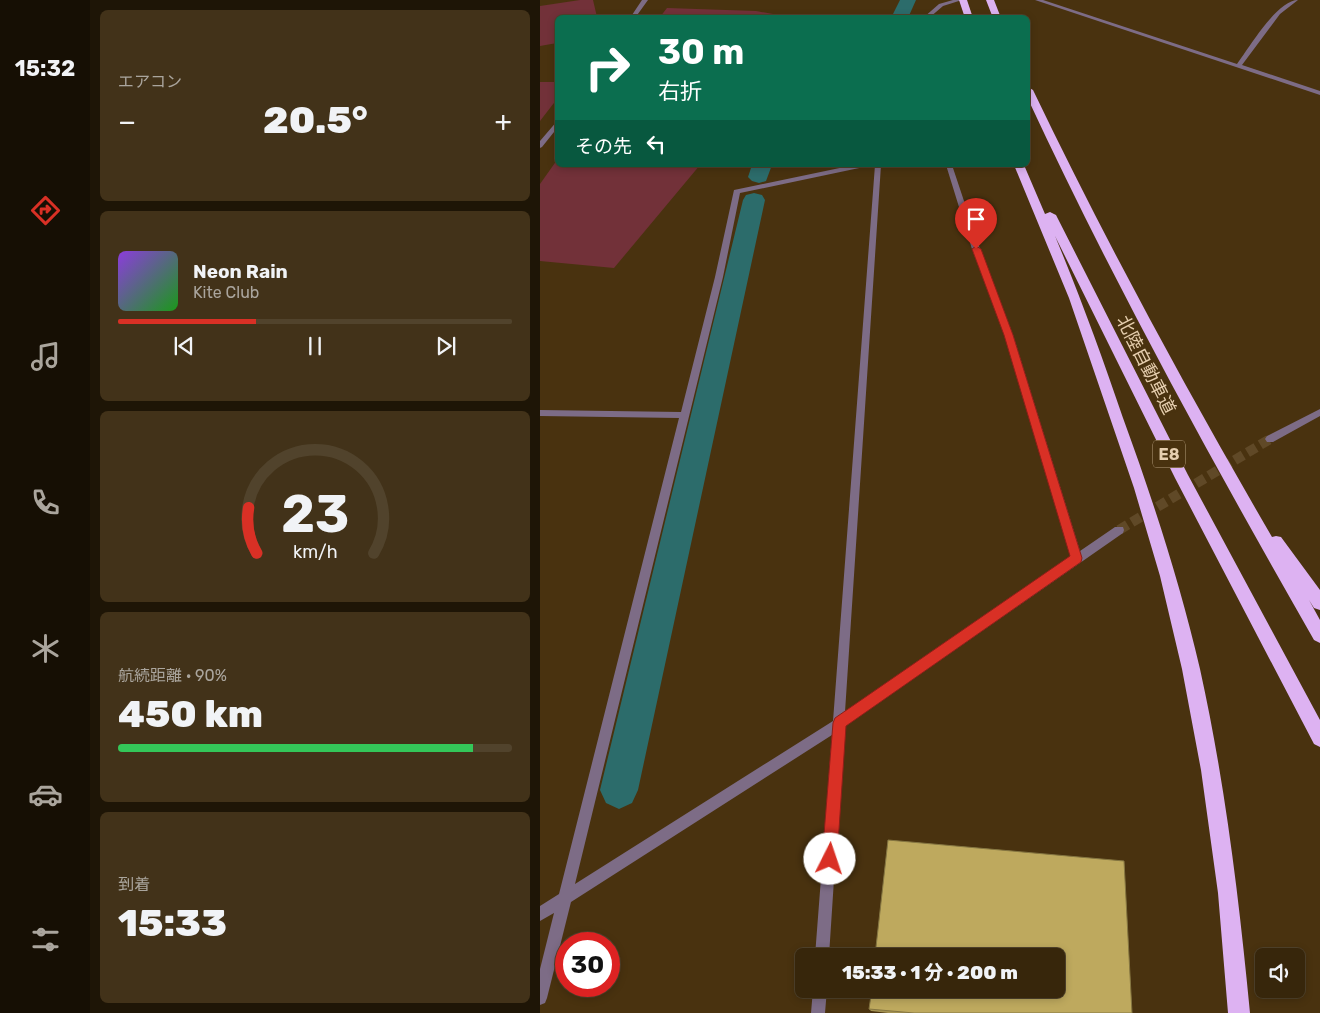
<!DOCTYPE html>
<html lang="ja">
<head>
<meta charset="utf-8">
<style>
	:root { --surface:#37260b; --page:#423219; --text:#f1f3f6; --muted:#aaa59d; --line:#51432c; --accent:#d93025 }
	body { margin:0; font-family:Rubik,"Noto Sans JP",sans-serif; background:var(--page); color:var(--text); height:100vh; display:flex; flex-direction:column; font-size:19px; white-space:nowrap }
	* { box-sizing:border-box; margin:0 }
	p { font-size:16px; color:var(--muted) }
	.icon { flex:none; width:28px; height:28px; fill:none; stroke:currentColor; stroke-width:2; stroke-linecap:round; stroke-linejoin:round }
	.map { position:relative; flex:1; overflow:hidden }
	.sheet { display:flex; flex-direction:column; gap:10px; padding:10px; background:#1e1506; width:450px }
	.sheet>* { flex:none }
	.guide { position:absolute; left:15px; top:15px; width:475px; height:152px; border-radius:8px; box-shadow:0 2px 8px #0003,0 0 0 1px var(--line); background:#0b6e4f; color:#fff; overflow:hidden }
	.controls { position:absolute; left:715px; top:948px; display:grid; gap:10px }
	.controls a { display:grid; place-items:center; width:50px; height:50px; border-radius:8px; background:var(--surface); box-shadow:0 2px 8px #0003,0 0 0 1px var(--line); font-size:25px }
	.speed { position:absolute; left:15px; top:932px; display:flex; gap:10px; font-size:25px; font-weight:700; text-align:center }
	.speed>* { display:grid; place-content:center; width:65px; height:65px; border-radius:50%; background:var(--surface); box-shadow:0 2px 8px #0003,0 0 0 1px var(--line); line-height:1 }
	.speed .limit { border:8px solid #d22; background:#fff; color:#111 }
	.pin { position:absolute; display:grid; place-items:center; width:42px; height:42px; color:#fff; margin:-51px -21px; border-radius:50% 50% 50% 0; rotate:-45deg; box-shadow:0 0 5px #0007 }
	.pin .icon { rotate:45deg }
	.me { position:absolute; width:55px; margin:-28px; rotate:4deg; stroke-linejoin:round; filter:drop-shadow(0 0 4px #0008) }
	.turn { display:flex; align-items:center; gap:18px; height:105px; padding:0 20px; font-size:22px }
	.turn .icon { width:65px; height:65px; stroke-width:2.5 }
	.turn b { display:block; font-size:35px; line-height:42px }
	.then { display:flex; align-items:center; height:48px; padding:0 20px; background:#0003; gap:10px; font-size:19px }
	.big { font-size:38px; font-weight:800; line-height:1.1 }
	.sheet .tile { flex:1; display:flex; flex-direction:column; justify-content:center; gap:8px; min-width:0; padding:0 18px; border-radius:8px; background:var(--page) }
	.sheet .dial { align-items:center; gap:0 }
	.dial svg { height:130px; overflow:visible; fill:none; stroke:var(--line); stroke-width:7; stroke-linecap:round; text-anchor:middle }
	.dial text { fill:var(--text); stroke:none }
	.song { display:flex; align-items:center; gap:15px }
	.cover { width:60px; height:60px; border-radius:8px; background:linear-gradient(135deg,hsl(270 70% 55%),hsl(120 70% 35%)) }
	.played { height:5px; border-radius:2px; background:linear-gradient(90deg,var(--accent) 35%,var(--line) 35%) }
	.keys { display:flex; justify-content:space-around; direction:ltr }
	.heat { display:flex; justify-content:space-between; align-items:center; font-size:28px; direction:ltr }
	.charge { height:8px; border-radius:4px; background:linear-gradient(90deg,#34c759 90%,var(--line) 0) }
	.trip { position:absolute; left:255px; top:948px; width:270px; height:50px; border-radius:8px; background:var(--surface); box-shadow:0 2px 8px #0003,0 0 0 1px var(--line); font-weight:800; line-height:50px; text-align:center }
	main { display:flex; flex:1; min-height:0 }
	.tab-bar { display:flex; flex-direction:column; width:90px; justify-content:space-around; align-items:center; background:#160f04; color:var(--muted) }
	.tab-bar .icon { width:35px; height:35px }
	.tab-bar .selected { color:var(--accent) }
	.tab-bar b { font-size:22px; color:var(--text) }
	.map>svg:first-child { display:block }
	.green { fill:#723139 }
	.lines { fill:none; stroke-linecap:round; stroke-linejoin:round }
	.canal { fill:#2c6c6b; fill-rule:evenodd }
	.street-tunnel { stroke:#604927; stroke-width:10; stroke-dasharray:10 5; stroke-linecap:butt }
	.lane { fill:#7d6c86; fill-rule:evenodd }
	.street { fill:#7d6c86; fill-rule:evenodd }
	.highway { fill:#ddb2f2; fill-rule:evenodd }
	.wall { fill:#a39151 }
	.building { fill:#bea95e; stroke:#857642 }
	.route { fill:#d93025; stroke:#8d1f18 }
	.labels { text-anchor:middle; stroke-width:5; stroke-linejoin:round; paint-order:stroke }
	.shield { fill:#49320f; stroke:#b69f7e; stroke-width:1 }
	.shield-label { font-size:16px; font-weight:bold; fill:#e5ceae }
	.street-label { font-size:18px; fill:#e5ceae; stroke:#49320f }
</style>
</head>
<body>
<main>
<nav class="tab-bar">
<b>15:32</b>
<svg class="icon selected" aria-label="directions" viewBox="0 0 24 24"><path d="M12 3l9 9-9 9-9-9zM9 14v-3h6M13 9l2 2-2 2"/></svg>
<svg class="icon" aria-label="music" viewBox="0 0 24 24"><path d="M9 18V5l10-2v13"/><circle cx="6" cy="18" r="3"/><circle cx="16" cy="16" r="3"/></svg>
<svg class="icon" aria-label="phone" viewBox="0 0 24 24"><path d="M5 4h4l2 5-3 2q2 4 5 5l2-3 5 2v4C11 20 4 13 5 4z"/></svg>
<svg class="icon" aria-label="climate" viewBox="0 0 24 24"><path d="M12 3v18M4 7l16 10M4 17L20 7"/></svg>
<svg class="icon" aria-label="car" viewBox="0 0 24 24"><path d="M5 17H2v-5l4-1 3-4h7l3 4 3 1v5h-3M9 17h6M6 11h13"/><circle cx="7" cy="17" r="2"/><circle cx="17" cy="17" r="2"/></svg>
<svg class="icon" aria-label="filters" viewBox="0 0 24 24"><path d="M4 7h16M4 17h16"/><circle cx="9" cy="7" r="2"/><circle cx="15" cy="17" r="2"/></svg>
</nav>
<section class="sheet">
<div class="tile"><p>エアコン</p>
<div class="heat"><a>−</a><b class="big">20.5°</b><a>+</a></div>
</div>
<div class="tile">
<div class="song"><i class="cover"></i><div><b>Neon Rain</b><p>Kite Club</p></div></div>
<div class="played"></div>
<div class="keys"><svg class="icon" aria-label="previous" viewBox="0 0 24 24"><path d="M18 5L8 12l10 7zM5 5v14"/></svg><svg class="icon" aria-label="pause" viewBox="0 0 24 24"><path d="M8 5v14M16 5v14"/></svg><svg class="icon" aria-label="next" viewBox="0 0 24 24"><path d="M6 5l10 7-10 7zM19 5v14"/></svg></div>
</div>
<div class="tile dial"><svg viewBox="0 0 100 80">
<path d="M14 69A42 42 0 1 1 86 69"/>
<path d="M14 69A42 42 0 0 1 9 41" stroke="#d93025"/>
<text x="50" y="56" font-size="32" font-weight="700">23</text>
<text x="50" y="72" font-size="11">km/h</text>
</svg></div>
<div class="tile"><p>航続距離 · 90%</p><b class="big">450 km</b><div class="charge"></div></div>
<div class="tile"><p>到着</p><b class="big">15:33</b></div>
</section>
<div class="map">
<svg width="780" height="1013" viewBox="0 0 780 1013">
	<rect width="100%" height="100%" fill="#49320f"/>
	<path class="green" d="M40,0h13l4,17 -39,1 -1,25 -17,3v-40z
		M127,8l89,3 34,6h-130z
		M0,82h17v17l-17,22z
		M17,160l1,5h142l-86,103 -74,-7v-77z"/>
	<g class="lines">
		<path class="canal" d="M360,0h16l-8,18h-17z
			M212,165h20l-6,16 -7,2 -7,-2 -4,-4z
			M214,193l8,2 3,5 -127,590 -6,13 -13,6 -13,-6 -6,-13 143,-590 3,-5z"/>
		<path class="street-tunnel" d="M579,530l151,-91"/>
		<path class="lane" d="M102,0h6l-13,18h-5z
			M18,120v7l-16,20 -2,1v-7z"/>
		<path class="street" d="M413,0h9l-19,6 -14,12h-6l16,-14z
			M495,0h8l194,64c12,-16 40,-64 61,-64l-18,14 -38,51 78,26v4z
			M314,165h13l-3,2 -124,26 -17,84 -148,607 258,-163 42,-556h6l-36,547 227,-155 -67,-222 -33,-86 -26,-84h6l28,84 33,86 67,216 35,-24h8l1,3 -1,3 -279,194 -15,229h-14l17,-221 -261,167 -24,96 -2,5 -5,2v-36l14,-56 -14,8v-15l19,-12 120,-476 -139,-2v-6l141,2 34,-135 19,-87z
			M780,409v7l-47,26h-6l-2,-3 2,-3z
			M273,989h14l-2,24h-14z"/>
		<path class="highway" d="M419,0h8l6,18h-8z
			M446,0h8l7,18h-8z
			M488,87l5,3c73,152 154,301 239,447l4,-1 5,1 39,53v20l-6,-2 -5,-8 11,20v23l-6,-3c-101,-177 -200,-356 -286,-541z
			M474,165h10l21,49 5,-2 6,3 132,260 132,245v27l-6,-3 -139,-266 -120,-242c25,60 47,120 68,182 30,82 57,165 77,251 25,113 39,229 50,344h-22l-10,-120 -17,-123 -19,-101 -22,-93 -26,-88 -65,-190z"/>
	</g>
	<path class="wall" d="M329,1009l263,4h-244l-17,-2z"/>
	<path class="building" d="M348,840l236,21 8,152h-218l-45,-4 3,-20h184v-33h-181z"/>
	<path class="route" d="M436,246l5,3 32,86 69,223 -1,4 -235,164 -9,133 -2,5 -5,3 -6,-3 -2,-5 11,-136 2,-5 235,-162 -66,-221 -32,-86z"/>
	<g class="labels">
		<rect class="shield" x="613" y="440.5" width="32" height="27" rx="4"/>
		<g class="shield-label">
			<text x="629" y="460">E8</text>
		</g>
		<g class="street-label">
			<text transform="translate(606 365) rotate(63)" y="6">北陸自動車道</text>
		</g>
	</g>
</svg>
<div class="controls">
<a><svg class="icon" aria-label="sound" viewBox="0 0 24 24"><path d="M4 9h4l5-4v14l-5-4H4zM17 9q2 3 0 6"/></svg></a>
</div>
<div class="speed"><div class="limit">30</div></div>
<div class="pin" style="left:436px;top:249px;background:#d93025"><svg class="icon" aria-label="arrive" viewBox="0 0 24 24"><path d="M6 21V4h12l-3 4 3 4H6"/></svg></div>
<svg class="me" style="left:290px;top:859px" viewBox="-20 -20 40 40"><circle r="19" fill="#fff"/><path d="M0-13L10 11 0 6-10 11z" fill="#d93025"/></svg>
<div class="trip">15:33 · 1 分 · 200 m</div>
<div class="guide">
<div class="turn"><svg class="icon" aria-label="right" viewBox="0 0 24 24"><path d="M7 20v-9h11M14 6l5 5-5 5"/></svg><div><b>30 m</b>右折</div></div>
<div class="then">その先<svg class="icon" aria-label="left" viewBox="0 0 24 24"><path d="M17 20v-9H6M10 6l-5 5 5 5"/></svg></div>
</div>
</div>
</main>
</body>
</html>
